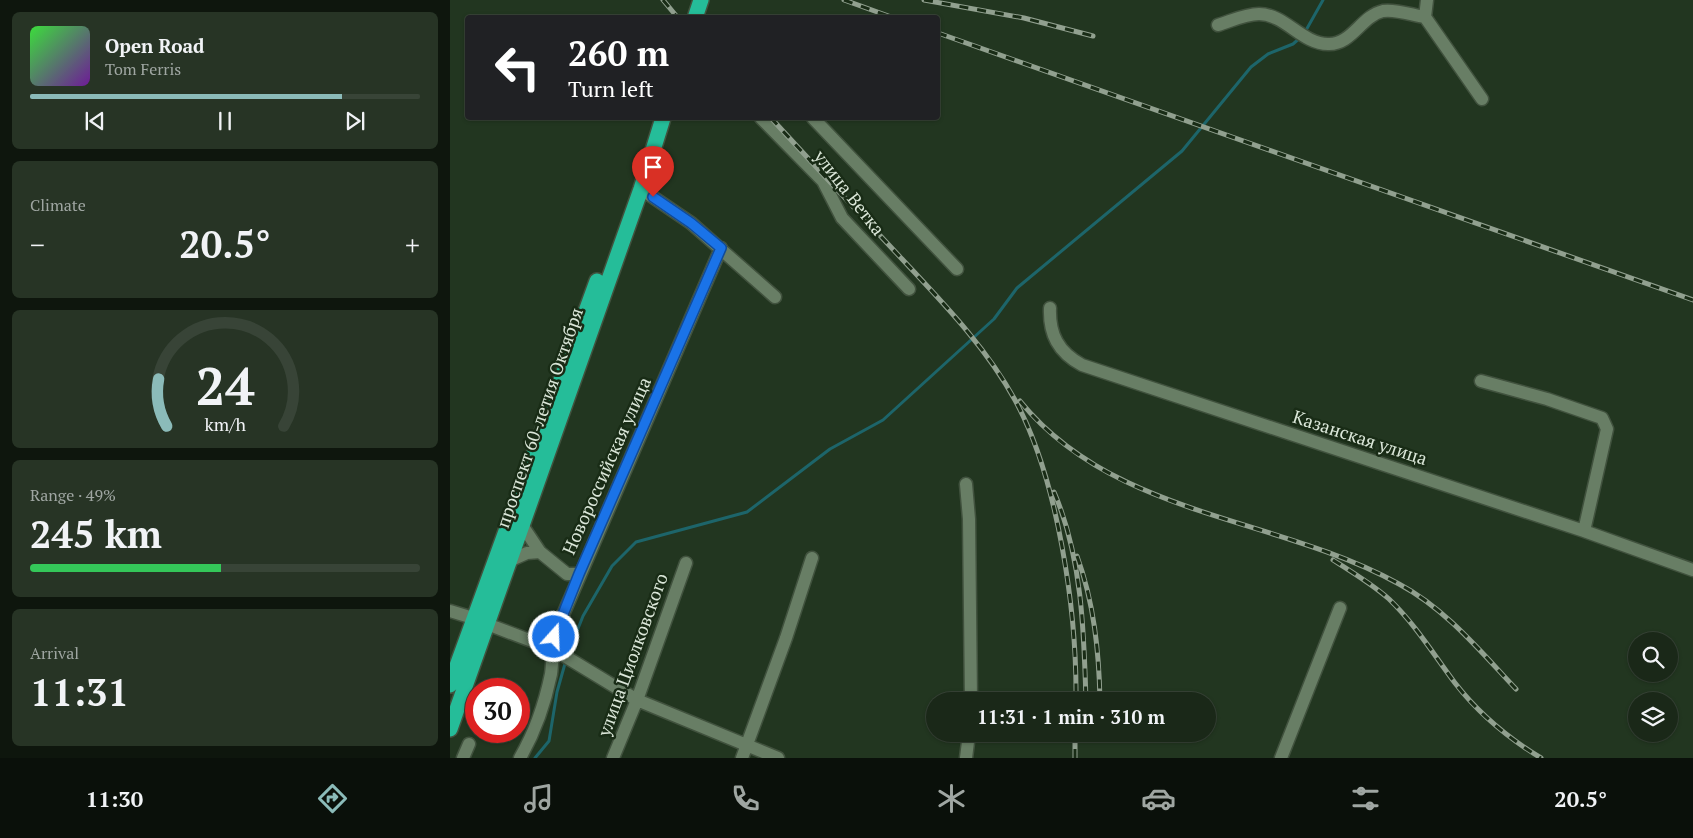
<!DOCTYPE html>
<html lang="en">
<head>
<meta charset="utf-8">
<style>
	:root { --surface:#1a2818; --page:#273425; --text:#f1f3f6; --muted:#9fa6a2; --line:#384437; --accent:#8bbbb9 }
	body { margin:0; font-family:"PT Serif",serif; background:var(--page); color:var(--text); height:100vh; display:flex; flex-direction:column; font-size:19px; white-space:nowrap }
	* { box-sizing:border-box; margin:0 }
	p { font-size:16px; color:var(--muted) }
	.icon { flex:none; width:28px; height:28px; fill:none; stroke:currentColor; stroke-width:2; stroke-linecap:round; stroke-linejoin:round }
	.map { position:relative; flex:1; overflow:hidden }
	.sheet { display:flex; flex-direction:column; gap:12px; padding:12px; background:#0e160d; width:450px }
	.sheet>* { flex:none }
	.guide { position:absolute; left:15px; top:15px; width:475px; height:105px; border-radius:5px; box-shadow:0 1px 4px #0004,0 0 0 1px var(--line); background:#202124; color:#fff; overflow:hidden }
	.fabs { position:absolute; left:1178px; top:632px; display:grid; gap:10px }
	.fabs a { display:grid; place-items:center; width:50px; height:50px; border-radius:50%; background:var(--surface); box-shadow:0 1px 4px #0004,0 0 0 1px var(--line); font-size:25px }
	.speed { position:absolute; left:15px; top:678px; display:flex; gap:10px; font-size:25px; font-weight:700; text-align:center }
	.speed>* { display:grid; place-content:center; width:65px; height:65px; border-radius:50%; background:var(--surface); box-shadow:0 1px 4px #0004,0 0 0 1px var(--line); line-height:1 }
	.speed .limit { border:8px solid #d22; background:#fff; color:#111 }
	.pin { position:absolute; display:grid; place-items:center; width:42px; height:42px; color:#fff; margin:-51px -21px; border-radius:50% 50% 50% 0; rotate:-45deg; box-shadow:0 0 5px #0007 }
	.pin .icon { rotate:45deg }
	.me { position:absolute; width:55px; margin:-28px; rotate:20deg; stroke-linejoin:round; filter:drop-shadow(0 0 4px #0008) }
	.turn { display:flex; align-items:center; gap:18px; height:105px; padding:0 20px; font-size:22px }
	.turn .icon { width:65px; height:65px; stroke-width:2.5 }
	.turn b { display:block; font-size:35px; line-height:42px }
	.big { font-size:38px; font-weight:700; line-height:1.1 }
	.sheet .tile { flex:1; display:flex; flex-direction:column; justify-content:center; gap:8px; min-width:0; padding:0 18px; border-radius:8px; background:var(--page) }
	.sheet .dial { align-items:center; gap:0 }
	.dial svg { height:130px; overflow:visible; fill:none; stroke:var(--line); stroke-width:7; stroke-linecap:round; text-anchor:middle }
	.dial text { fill:var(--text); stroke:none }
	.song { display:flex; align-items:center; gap:15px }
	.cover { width:60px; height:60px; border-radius:8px; background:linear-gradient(135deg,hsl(120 70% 55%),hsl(280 70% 35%)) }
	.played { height:5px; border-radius:2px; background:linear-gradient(90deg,var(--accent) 80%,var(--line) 80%) }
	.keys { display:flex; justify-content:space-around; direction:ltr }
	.heat { display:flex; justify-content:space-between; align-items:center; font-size:28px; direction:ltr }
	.charge { height:8px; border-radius:4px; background:linear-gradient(90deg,#34c759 49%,var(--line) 0) }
	.trip { position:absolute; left:476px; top:692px; width:290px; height:50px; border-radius:25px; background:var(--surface); box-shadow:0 1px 4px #0004,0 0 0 1px var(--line); font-weight:700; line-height:50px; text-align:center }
	.menu { display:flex; height:80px; justify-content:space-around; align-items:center; background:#0a100a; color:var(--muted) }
	.menu .icon { width:35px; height:35px }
	.menu .on { color:var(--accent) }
	.menu b { font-size:22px; color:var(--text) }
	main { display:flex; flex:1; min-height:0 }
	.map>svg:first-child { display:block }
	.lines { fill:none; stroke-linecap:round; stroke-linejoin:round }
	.stream { stroke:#1d656a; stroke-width:3 }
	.minor-casing { stroke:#41523e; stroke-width:15 }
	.highway-casing { stroke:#41523e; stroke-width:18 }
	.minor { stroke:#687e65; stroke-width:12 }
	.highway { stroke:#25bd99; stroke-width:15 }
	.rail-casing { stroke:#91a08f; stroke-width:5 }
	.rail { stroke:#192c16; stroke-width:3; stroke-dasharray:9; stroke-linecap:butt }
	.route-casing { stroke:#114b97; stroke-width:12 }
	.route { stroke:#1a73e8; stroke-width:9 }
	.labels { text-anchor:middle; stroke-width:5; stroke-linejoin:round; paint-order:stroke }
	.street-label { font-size:18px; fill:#dbe7d9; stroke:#192c16 }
</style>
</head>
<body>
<main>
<section class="sheet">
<div class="tile">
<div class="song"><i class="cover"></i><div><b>Open Road</b><p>Tom Ferris</p></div></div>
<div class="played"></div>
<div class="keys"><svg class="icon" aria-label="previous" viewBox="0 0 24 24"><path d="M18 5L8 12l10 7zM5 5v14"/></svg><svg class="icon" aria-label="pause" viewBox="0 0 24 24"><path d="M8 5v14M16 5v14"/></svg><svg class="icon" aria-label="next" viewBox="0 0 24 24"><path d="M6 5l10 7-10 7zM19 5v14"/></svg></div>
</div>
<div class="tile"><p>Climate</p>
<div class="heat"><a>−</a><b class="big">20.5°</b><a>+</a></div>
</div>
<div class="tile dial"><svg viewBox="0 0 100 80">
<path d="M14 69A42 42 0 1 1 86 69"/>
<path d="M14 69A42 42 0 0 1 9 40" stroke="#8bbbb9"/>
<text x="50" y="56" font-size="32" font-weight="700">24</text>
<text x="50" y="72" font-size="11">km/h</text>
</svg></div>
<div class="tile"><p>Range · 49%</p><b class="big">245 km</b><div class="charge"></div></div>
<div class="tile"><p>Arrival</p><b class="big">11:31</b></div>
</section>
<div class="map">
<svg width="1243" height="758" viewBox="0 0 1243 758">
	<rect width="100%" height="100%" fill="#223620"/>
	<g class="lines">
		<path class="stream" d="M855,32l18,-32
			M118,654l15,-38 29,-50 24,-24 111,-30 83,-63 53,-29 111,-101 23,-31 165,-137 69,-84 17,-13 25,-10 8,-7
			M85,758l14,-17 8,-49 9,-32"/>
		<defs>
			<path id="minor" d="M977,0l-2,17 57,82
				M768,25c13,-4 27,-11 41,-11 26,0 43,30 69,30 24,1 33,-28 55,-33 13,-2 29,4 42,6
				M311,118l62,63 19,37 67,71
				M363,118l144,151
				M191,189l50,34 84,74
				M600,308c-1,26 8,44 32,57l502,166 109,39
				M1031,381l66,18 55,19 5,11 -23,102
				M516,484l3,35 2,182
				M72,525l18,27 27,22h12
				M59,561l18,-8 13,-1
				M0,611l23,7
				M37,624l66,25 84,51 141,58
				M13,758l6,-14
				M70,758c15,-26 25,-55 31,-84 2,-14 1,-29 5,-43l165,-383
				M163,758l24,-58 49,-137
				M292,758l44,-120 26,-80
				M516,758l3,-24
				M831,758l59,-150"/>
			<path id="highway" d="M245,18l6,-18
				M0,685l147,-404
				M0,729l191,-540 22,-71"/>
		</defs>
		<use href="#minor" class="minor-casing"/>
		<use href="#highway" class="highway-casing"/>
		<use href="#minor" class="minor"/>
		<use href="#highway" class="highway"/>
		<defs>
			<path id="rail" d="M213,0l15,18
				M394,0l50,18
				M474,0l100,18 69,18
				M488,33l755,267
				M321,118c43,47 87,94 131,141 41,44 84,88 113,141 43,79 62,211 61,301
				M570,401c94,116 256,115 379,183 47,25 81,67 117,105
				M604,492c28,65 30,140 32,209
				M627,556c17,47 22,95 23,145
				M883,560c19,12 39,24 56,39 26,25 45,56 66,84 24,31 53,55 86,75
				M625,758v-24"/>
		</defs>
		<use href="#rail" class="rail-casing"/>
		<use href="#rail" class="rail"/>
	</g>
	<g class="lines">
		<defs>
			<path id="route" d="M104,637l25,-63 142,-326 -30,-25 -38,-26"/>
		</defs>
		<use href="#route" class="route-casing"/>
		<use href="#route" class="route"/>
	</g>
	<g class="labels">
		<g class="street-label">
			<text transform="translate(399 193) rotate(52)" y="6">улица Ветка</text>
			<text transform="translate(90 418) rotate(-71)" y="6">проспект 60-летия Октября</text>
			<text transform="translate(910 438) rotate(18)" y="6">Казанская улица</text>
			<text transform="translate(157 466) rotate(-66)" y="6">Новороссийская улица</text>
			<text transform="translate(183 655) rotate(-70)" y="6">улица Циолковского</text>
		</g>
	</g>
</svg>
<div class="fabs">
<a><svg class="icon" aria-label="search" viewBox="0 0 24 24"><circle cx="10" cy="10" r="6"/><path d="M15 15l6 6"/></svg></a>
<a><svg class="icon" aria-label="layers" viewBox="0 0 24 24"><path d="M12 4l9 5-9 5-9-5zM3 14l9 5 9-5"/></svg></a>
</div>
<div class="speed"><div class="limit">30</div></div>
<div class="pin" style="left:203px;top:197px;background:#d93025"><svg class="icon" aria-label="arrive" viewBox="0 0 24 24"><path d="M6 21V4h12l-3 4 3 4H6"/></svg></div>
<svg class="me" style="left:104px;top:637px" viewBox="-20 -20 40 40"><circle r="17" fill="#1a73e8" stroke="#fff" stroke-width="3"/><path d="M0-11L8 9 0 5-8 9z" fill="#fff"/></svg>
<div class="trip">11:31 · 1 min · 310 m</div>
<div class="guide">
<div class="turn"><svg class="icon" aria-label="left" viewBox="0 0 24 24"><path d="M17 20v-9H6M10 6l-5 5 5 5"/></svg><div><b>260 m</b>Turn left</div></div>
</div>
</div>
</main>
<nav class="menu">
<b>11:30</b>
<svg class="icon on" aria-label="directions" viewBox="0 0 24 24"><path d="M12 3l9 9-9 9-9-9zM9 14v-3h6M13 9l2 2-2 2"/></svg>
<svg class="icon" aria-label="music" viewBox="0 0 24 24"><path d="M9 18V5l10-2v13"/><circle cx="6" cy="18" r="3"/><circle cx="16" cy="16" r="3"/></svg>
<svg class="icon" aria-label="phone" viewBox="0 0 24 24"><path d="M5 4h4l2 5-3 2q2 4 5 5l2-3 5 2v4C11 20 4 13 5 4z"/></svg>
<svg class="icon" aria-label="climate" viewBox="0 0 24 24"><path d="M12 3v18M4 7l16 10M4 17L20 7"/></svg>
<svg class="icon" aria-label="car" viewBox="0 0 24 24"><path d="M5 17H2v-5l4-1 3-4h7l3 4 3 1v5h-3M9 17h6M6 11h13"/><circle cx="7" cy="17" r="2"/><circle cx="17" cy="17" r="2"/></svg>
<svg class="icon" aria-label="filters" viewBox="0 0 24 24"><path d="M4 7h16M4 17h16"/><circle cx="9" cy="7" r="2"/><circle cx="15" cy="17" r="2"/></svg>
<b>20.5°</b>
</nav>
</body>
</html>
